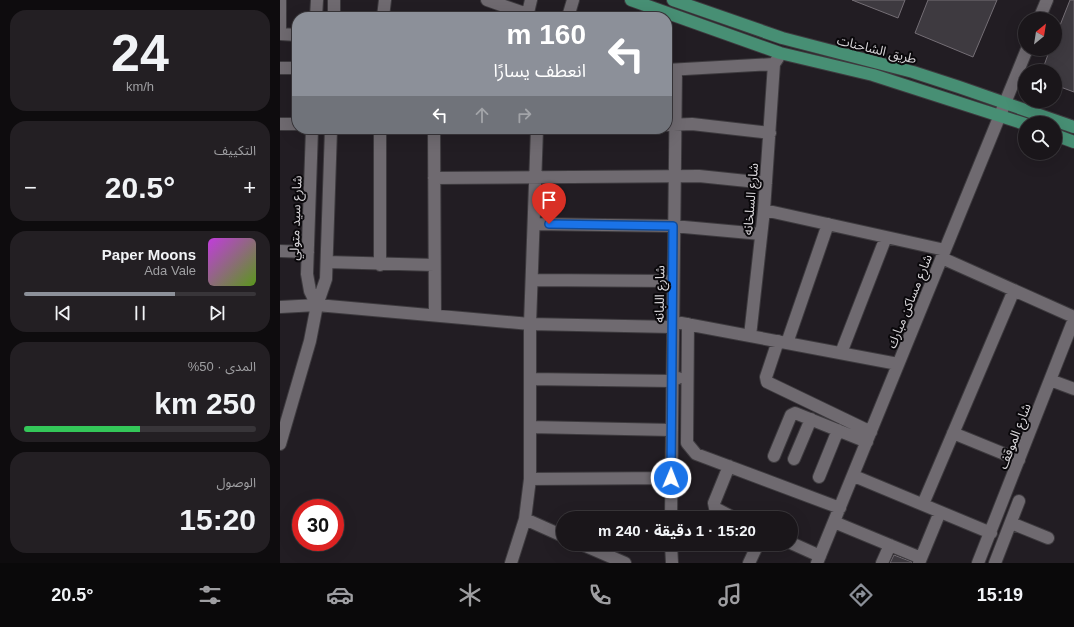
<!DOCTYPE html>
<html lang="ar">
<head>
<meta charset="utf-8">
<style>
	:root { --surface:#1a161a; --page:#231f23; --text:#f1f3f6; --muted:#9f9fa2; --line:#383539; --accent:#8c9099 }
	body { margin:0; font-family:Helvetica,"Noto Sans Arabic",sans-serif; background:var(--page); color:var(--text); direction:rtl; height:100vh; display:flex; flex-direction:column; font-size:15px; white-space:nowrap }
	* { box-sizing:border-box; margin:0 }
	p { font-size:13px; color:var(--muted) }
	.icon { flex:none; width:22px; height:22px; fill:none; stroke:currentColor; stroke-width:2; stroke-linecap:round; stroke-linejoin:round }
	.map { position:relative; flex:1; overflow:hidden; direction:ltr }
	.sheet { display:flex; flex-direction:column; gap:10px; padding:10px; background:#0e0c0e; width:280px }
	.sheet>* { flex:none }
	.banner { position:absolute; left:12px; top:12px; width:380px; height:122px; border-radius:16px; box-shadow:0 4px 16px #0002,0 0 0 1px var(--line); direction:rtl; background:#8c9099; color:#fff; overflow:hidden }
	.needle { width:26px; rotate:30deg }
	.fabs { position:absolute; left:738px; top:12px; display:grid; gap:8px }
	.fabs a { display:grid; place-items:center; width:44px; height:44px; border-radius:50%; background:var(--surface); box-shadow:0 4px 16px #0002,0 0 0 1px var(--line); font-size:20px }
	.speed { position:absolute; left:12px; top:499px; display:flex; gap:8px; font-size:20px; font-weight:700; text-align:center }
	.speed>* { display:grid; place-content:center; width:52px; height:52px; border-radius:50%; background:var(--surface); box-shadow:0 4px 16px #0002,0 0 0 1px var(--line); line-height:1 }
	.speed .limit { border:6px solid #d22; background:#fff; color:#111 }
	.pin { position:absolute; display:grid; place-items:center; width:34px; height:34px; color:#fff; margin:-41px -17px; border-radius:50% 50% 50% 0; rotate:-45deg; box-shadow:0 0 4px #0007 }
	.pin .icon { rotate:45deg }
	.me { position:absolute; width:44px; margin:-22px; rotate:1deg; stroke-linejoin:round; filter:drop-shadow(0 0 3px #0008) }
	.turn { display:flex; align-items:center; gap:14px; height:84px; padding:0 20px; font-size:18px }
	.turn .icon { width:52px; height:52px; stroke-width:2.5 }
	.turn b { display:block; font-size:28px; line-height:34px }
	.lanes { display:flex; align-items:center; height:38px; padding:0 20px; background:#0003; justify-content:center; gap:20px; direction:ltr }
	.lanes .off { opacity:.35 }
	.big { font-size:30px; font-weight:700; line-height:1.1 }
	.sheet .widget { flex:1; display:flex; flex-direction:column; justify-content:center; gap:6px; min-width:0; padding:0 14px; border-radius:16px; background:var(--page) }
	.sheet .dial { align-items:center; gap:0 }
	.dial b { font-size:52px; line-height:1 }
	.song { display:flex; align-items:center; gap:12px }
	.cover { width:48px; height:48px; border-radius:6px; background:linear-gradient(135deg,hsl(290 70% 55%),hsl(90 70% 35%)) }
	.played { height:4px; border-radius:2px; background:linear-gradient(90deg,var(--accent) 65%,var(--line) 65%) }
	.keys { display:flex; justify-content:space-around; direction:ltr }
	.heat { display:flex; justify-content:space-between; align-items:center; font-size:22px; direction:ltr }
	.charge { height:6px; border-radius:3px; background:linear-gradient(90deg,#34c759 50%,var(--line) 0) }
	.trip { position:absolute; left:276px; top:511px; width:242px; height:40px; border-radius:20px; background:var(--surface); box-shadow:0 4px 16px #0002,0 0 0 1px var(--line); font-weight:700; line-height:40px; text-align:center; direction:rtl }
	.tabs { display:flex; height:64px; justify-content:space-around; align-items:center; background:#0a090a; color:var(--muted) }
	.tabs .icon { width:28px; height:28px }
	.tabs .on { color:var(--accent) }
	.tabs b { font-size:18px; color:var(--text) }
	main { display:flex; flex:1; min-height:0 }
	.map>svg:first-child { display:block }
	.building { fill:#3e3a40; stroke:#746e75 }
	.lines { fill:none; stroke-linecap:round; stroke-linejoin:round }
	.minor-casing { stroke:#3d3a3e; stroke-width:14 }
	.major-casing { stroke:#3d3a3e; stroke-width:14 }
	.minor { stroke:#6f6a70; stroke-width:12 }
	.major { stroke:#478f74; stroke-width:12 }
	.route-casing { stroke:#114b97; stroke-width:10 }
	.route { stroke:#1a73e8; stroke-width:7 }
	.labels { text-anchor:middle; stroke-width:4; stroke-linejoin:round; paint-order:stroke }
	.street-label { font-size:13px; fill:#dad7db; stroke:#0a080b }
</style>
</head>
<body>
<main>
<div class="map">
<svg width="794" height="563" viewBox="0 0 794 563">
	<rect width="100%" height="100%" fill="#221d23"/>
	<path class="building" d="M572,0h53l-7,18z
		M648,0h69l-24,57 -58,-24z
		M790,0h4v92l-19,-7v-14h-13l8,-22h5v-11z
		M614,555l18,7v1h-22z"/>
	<g class="lines">
		<defs>
			<path id="minor" d="M0,0v34
				M207,0l40,14
				M36,17l1,-17
				M54,17v-17
				M103,17l2,-17
				M247,17l4,-17
				M288,17l5,-17
				M759,19l8,-19
				M0,34l17,1
				M0,68h17
				M387,70l107,-6 4,-6
				M0,124h17
				M387,125l25,-1 78,9
				M32,129l-5,145 3,17 7,14
				M154,129l1,186
				M154,178l265,-2 67,7
				M484,210l181,40
				M254,224l139,2 88,8
				M0,251l28,1
				M662,258l132,59
				M47,262l107,3
				M100,265v-136
				M252,280l141,1
				M0,307l37,-2 213,19 142,3
				M401,323l217,41
				M408,324l-1,119 9,11 144,54
				M470,336l14,-126 10,-146
				M498,341l-12,36 1,5 104,50
				M507,343l41,-119
				M561,353l45,-116
				M250,379l142,2 6,-3
				M770,380l24,9
				M250,427l142,3
				M673,433l66,27
				M0,444l30,-103 7,-36 9,-26 5,-150
				M494,456l17,-41 4,-2 72,29
				M514,459l17,-40
				M449,466l-15,37 1,5 19,10
				M574,476l137,57
				M539,477l19,-47
				M250,479l141,-1
				M643,504l91,-214
				M391,518l5,-448
				M245,519l38,17
				M554,522l87,36
				M731,523l37,15
				M511,543l29,13
				M301,544l44,19
				M391,544l1,19
				M231,563l14,-44 5,-40v-155l7,-195
				M469,563l9,-19
				M537,563l210,-514
				M602,563l8,-18
				M639,563l21,-51
				M698,563l96,-244
				M715,563l24,-62"/>
			<path id="major" d="M351,0l149,53 93,22 152,49
				M393,0l109,38 131,34 46,15 115,40
				M775,135l19,7"/>
		</defs>
		<use href="#minor" class="minor-casing"/>
		<use href="#major" class="major-casing"/>
		<use href="#minor" class="minor"/>
		<use href="#major" class="major"/>
	</g>
	<g class="lines">
		<defs>
			<path id="route" d="M269,224l124,2 -2,252"/>
		</defs>
		<use href="#route" class="route-casing"/>
		<use href="#route" class="route"/>
	</g>
	<g class="labels">
		<g class="street-label">
			<text transform="translate(597 49) rotate(14)" y="5">طريق الشاحنات</text>
			<text transform="translate(470 199) rotate(-85)" y="5">شارع السلخانه</text>
			<text transform="translate(15 218) rotate(-88)" y="5">شارع سيد متولي</text>
			<text transform="translate(379 294) rotate(-89)" y="5">شارع اللبانه</text>
			<text transform="translate(629 301) rotate(-68)" y="5">شارع مساكن مبارك</text>
			<text transform="translate(734 436) rotate(-69)" y="5">شارع الموقف</text>
		</g>
	</g>
</svg>
<div class="fabs">
<a><svg class="needle" viewBox="-14 -14 28 28"><path d="M0-13l5 13h-10z" fill="#e53935"/><path d="M0 13l5-13h-10z" fill="#9f9fa2"/></svg></a>
<a><svg class="icon" aria-label="sound" viewBox="0 0 24 24"><path d="M4 9h4l5-4v14l-5-4H4zM17 9q2 3 0 6"/></svg></a>
<a><svg class="icon" aria-label="search" viewBox="0 0 24 24"><circle cx="10" cy="10" r="6"/><path d="M15 15l6 6"/></svg></a>
</div>
<div class="speed"><div class="limit">30</div></div>
<div class="pin" style="left:269px;top:224px;background:#d93025"><svg class="icon" aria-label="arrive" viewBox="0 0 24 24"><path d="M6 21V4h12l-3 4 3 4H6"/></svg></div>
<svg class="me" style="left:391px;top:478px" viewBox="-20 -20 40 40"><circle r="17" fill="#1a73e8" stroke="#fff" stroke-width="3"/><path d="M0-11L8 9 0 5-8 9z" fill="#fff"/></svg>
<div class="trip">15:20 · 1 دقيقة · 240 m</div>
<div class="banner">
<div class="turn"><svg class="icon" aria-label="left" viewBox="0 0 24 24"><path d="M17 20v-9H6M10 6l-5 5 5 5"/></svg><div><b>160 m</b>انعطف يسارًا</div></div>
<div class="lanes"><svg class="icon" aria-label="left" viewBox="0 0 24 24"><path d="M17 20v-9H6M10 6l-5 5 5 5"/></svg><svg class="icon off" aria-label="ahead" viewBox="0 0 24 24"><path d="M12 20V5M6 11l6-6 6 6"/></svg><svg class="icon off" aria-label="right" viewBox="0 0 24 24"><path d="M7 20v-9h11M14 6l5 5-5 5"/></svg></div>
</div>
</div>
<section class="sheet">
<div class="widget dial"><b>24</b><p>km/h</p></div>
<div class="widget"><p>التكييف</p>
<div class="heat"><a>−</a><b class="big">20.5°</b><a>+</a></div>
</div>
<div class="widget">
<div class="song"><i class="cover"></i><div><b>Paper Moons</b><p>Ada Vale</p></div></div>
<div class="played"></div>
<div class="keys"><svg class="icon" aria-label="previous" viewBox="0 0 24 24"><path d="M18 5L8 12l10 7zM5 5v14"/></svg><svg class="icon" aria-label="pause" viewBox="0 0 24 24"><path d="M8 5v14M16 5v14"/></svg><svg class="icon" aria-label="next" viewBox="0 0 24 24"><path d="M6 5l10 7-10 7zM19 5v14"/></svg></div>
</div>
<div class="widget"><p>المدى · 50%</p><b class="big">250 km</b><div class="charge"></div></div>
<div class="widget"><p>الوصول</p><b class="big">15:20</b></div>
</section>
</main>
<nav class="tabs">
<b>15:19</b>
<svg class="icon on" aria-label="directions" viewBox="0 0 24 24"><path d="M12 3l9 9-9 9-9-9zM9 14v-3h6M13 9l2 2-2 2"/></svg>
<svg class="icon" aria-label="music" viewBox="0 0 24 24"><path d="M9 18V5l10-2v13"/><circle cx="6" cy="18" r="3"/><circle cx="16" cy="16" r="3"/></svg>
<svg class="icon" aria-label="phone" viewBox="0 0 24 24"><path d="M5 4h4l2 5-3 2q2 4 5 5l2-3 5 2v4C11 20 4 13 5 4z"/></svg>
<svg class="icon" aria-label="climate" viewBox="0 0 24 24"><path d="M12 3v18M4 7l16 10M4 17L20 7"/></svg>
<svg class="icon" aria-label="car" viewBox="0 0 24 24"><path d="M5 17H2v-5l4-1 3-4h7l3 4 3 1v5h-3M9 17h6M6 11h13"/><circle cx="7" cy="17" r="2"/><circle cx="17" cy="17" r="2"/></svg>
<svg class="icon" aria-label="filters" viewBox="0 0 24 24"><path d="M4 7h16M4 17h16"/><circle cx="9" cy="7" r="2"/><circle cx="15" cy="17" r="2"/></svg>
<b>20.5°</b>
</nav>
</body>
</html>
